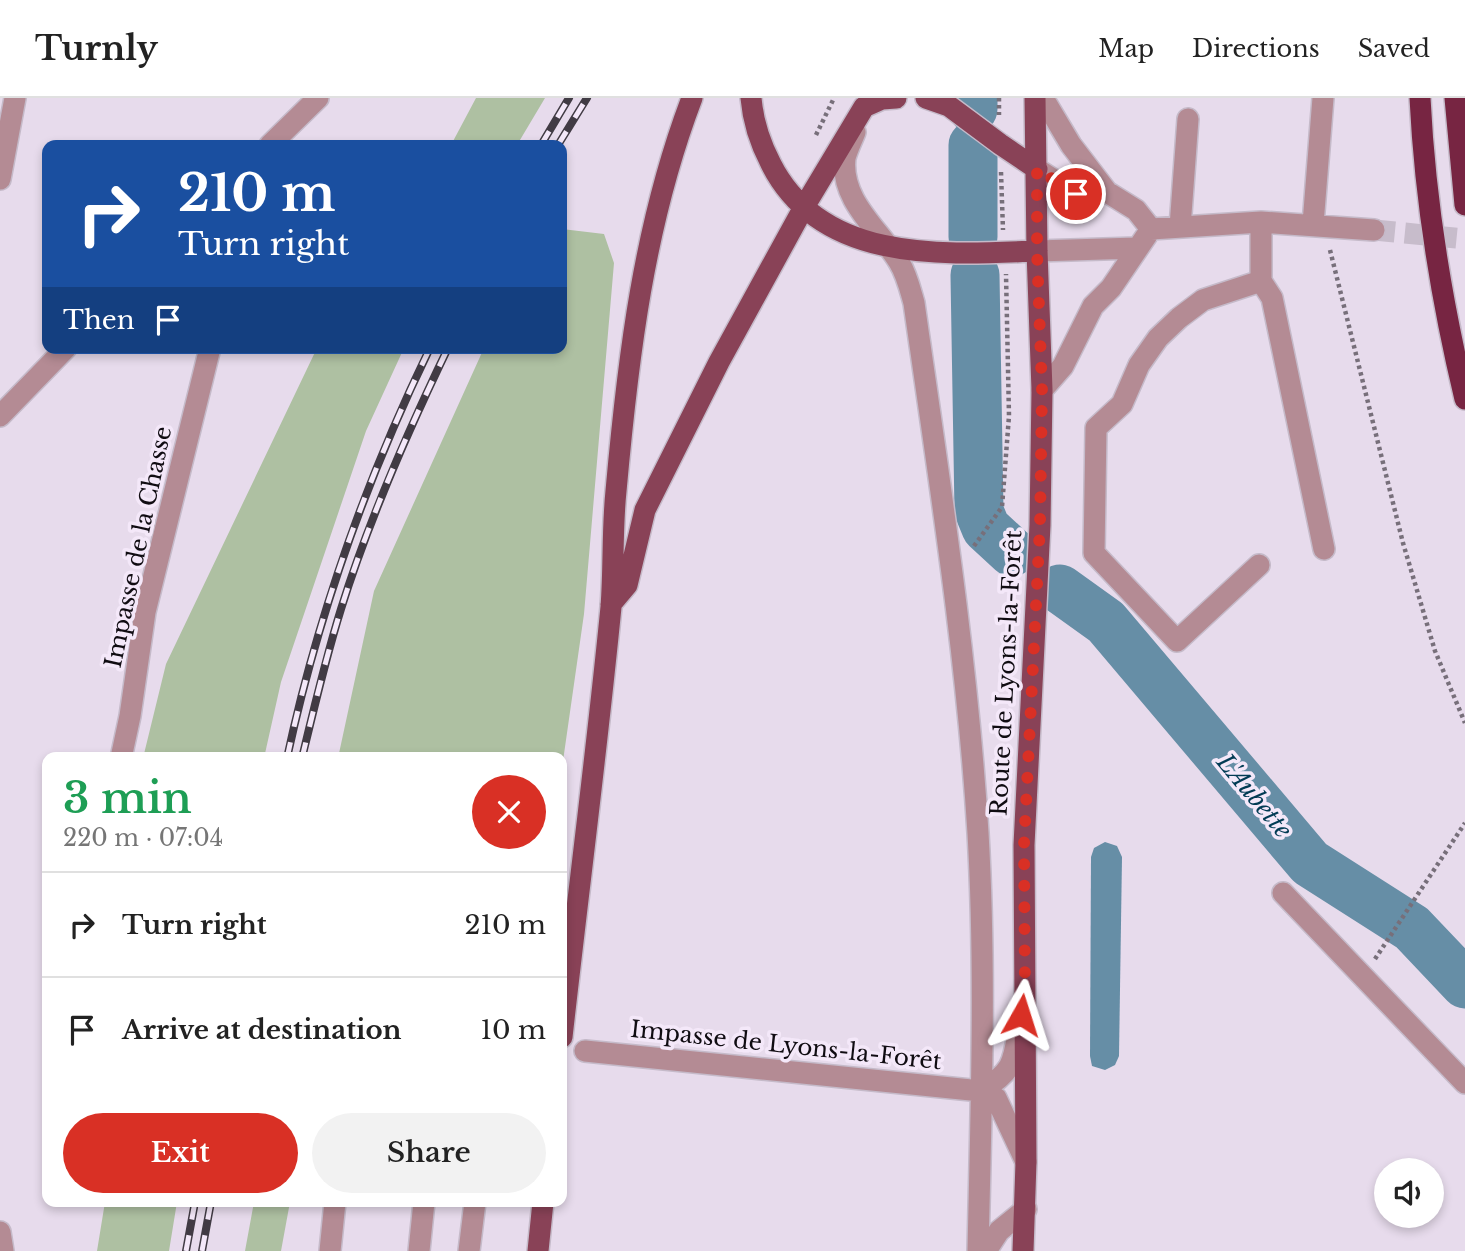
<!DOCTYPE html>
<meta charset="utf-8">
<style>
body{margin:0;font-family:"Libre Baskerville",serif;background:#f2f2f2;color:#222;height:100vh;display:flex;flex-direction:column;font-size:26px;white-space:nowrap}
*{box-sizing:border-box;margin:0}
p{font-size:23px;color:#767676}
.icon{flex:none;width:38px;height:38px;fill:none;stroke:currentColor;stroke-width:2;stroke-linecap:round;stroke-linejoin:round}
.map{position:relative;flex:1;overflow:hidden}
.panel{position:absolute;left:42px;top:654px;width:525px;height:455px;display:flex;flex-direction:column;background:#fff;border-radius:14px;box-shadow:0 4px 10px #0003}
.panel>*{flex:none}
.hud{position:absolute;left:42px;top:42px;width:525px;height:214px;border-radius:14px;box-shadow:0 4px 10px #0003;background:#1a4fa0;color:#fff;overflow:hidden}
.controls{position:absolute;left:1374px;top:1060px;display:grid;gap:14px}
.controls a{display:grid;place-items:center;width:70px;height:70px;border-radius:50%;background:#fff;box-shadow:0 4px 10px #0003;font-size:35px}
.pin{position:absolute;display:grid;place-items:center;width:60px;height:60px;color:#fff;margin:-30px;border:4px solid #fff;border-radius:50%;box-shadow:0 2px 7px #0007}
.me{position:absolute;width:77px;margin:-38px;rotate:6deg;stroke-linejoin:round;filter:drop-shadow(0 0 5px #0008)}
.turn{display:flex;align-items:center;gap:24px;height:147px;padding:0 21px;font-size:32px}
.turn .icon{width:91px;height:91px;stroke-width:2.5}
.turn b{display:block;font-size:49px;line-height:60px}
.then{display:flex;align-items:center;height:66px;padding:0 21px;background:#0003;gap:14px;font-size:26px}
.round{display:grid;place-items:center;flex:none;width:74px;height:74px;border-radius:37px;background:#f2f2f2}
.summary{display:flex;align-items:center;justify-content:space-between;height:119px;padding:0 21px}
h1{font-size:42px;font-weight:600;line-height:52px;color:#1e9e55}
.button{display:flex;gap:14px;margin-top:auto;padding:14px 21px}
.button a{flex:1;height:80px;border-radius:42px;background:#d93025;color:#fff;font-size:28px;font-weight:600;line-height:80px;text-align:center}
.button a+a{background:#f2f2f2;color:#222}
ul{padding:0;list-style:none}
li{display:flex;align-items:center;gap:21px;height:105px;padding:0 21px;border-top:2px solid #e0e0e0}
li div{flex:1}
li b{display:block;font-size:26px}
li em{font-style:normal}
header{display:flex;align-items:center;gap:42px;box-sizing:border-box;height:98px;padding:0 35px;background:#fff;border-bottom:2px solid #e0e0e0}
header strong{font-size:33px}
nav{display:flex;gap:38px;margin-inline-start:auto;font-size:24px}
.map>svg:first-child{display:block}
.green{fill:#aec0a2}
.water{fill:#668ea6}
.lines{fill:none;stroke-linecap:round;stroke-linejoin:round}
.river{stroke:#668ea6;stroke-width:49}
.minor-tunnel{stroke:#c7bccb;stroke-width:21;stroke-dasharray:21 10;stroke-linecap:butt}
.minor-casing{stroke:#c5bac9;stroke-width:24}
.major-casing{stroke:#c5bac9;stroke-width:24}
.highway-casing{stroke:#c5bac9;stroke-width:24}
.path{stroke:#776f7a;stroke-width:4.5;stroke-dasharray:3.5 3.5;stroke-linecap:butt}
.minor{stroke:#b48b94;stroke-width:21}
.major{stroke:#894257;stroke-width:21}
.highway{stroke:#772542;stroke-width:21}
.rail-casing{stroke:#413b44;stroke-width:8}
.rail{stroke:#f4e8f9;stroke-width:5;stroke-dasharray:16;stroke-linecap:butt}
.route{stroke:#d93025;stroke-width:12;stroke-dasharray:0 21.6}
.labels{text-anchor:middle;stroke-width:7;stroke-linejoin:round;paint-order:stroke}
.street-label{font-size:23px;fill:#100c12;stroke:#f4e8f9}
.water-label{font-size:24px;font-style:italic;fill:#023b54;stroke:#f4e8f9}
</style>
<header>
<strong>Turnly</strong>
<nav><a>Map</a><a>Directions</a><a>Saved</a></nav>
</header>
<div class="map">
<svg width="1465" height="1153" viewBox="0 0 1465 1153">
<rect width="100%" height="100%" fill="#e7dbec"/>
<!-- green -->
<path class="green" d="M476,0H545L517,47H451Z
M562,131L604,136L614,165L584,516L562,670V660H338L374,493L484,250H562Z
M317,250H404L366,333L281,584L264,660H143L166,566Z
M105,1104H177L169,1153H97Z
M254,1104H290L281,1153H245Z"/>
<!-- water -->
<path class="water" d="M1105,744L1117,748L1122,759L1119,958L1115,967L1105,972L1092,968L1090,958L1091,759L1094,750Z"/>
<g class="lines">
<!-- river -->
<path class="river" d="M973,11V0
M973,47V139
M975,177L979,413L986,430L1012,454
M1060,491L1106,524L1310,765L1412,830L1465,886"/>
<!-- minor-tunnel -->
<path class="minor-tunnel" d="M1374,132L1465,141"/>
<!-- minor casing -->
<g class="minor-casing">
<path id="minor" d="M1043,0L1071,47L1107,94L1136,112L1151,131
M855,34C852,42 847,52 845,60C840,103 880,132 899,164C907,177 910,191 914,205C939,381 967,557 978,735C986,874 981,1014 978,1153
M270,47L318,0
M1037,71L1076,96L1107,94
M0,81L15,0
M1261,124V183L1272,200L1324,451
M1313,126L1323,0
M1180,129L1188,21
M1037,153L1137,150
M1042,292L1063,268L1093,208L1111,190L1151,131L1261,124L1374,132
M0,318L66,250
M1259,467L1177,543L1094,455L1096,330L1122,306L1139,267L1158,240L1179,220L1203,202L1261,183
M121,660L130,618L145,514L210,250
M1283,795L1465,985
M1020,923C1013,962 1017,971 981,993L996,1000L1026,1064
M585,953L981,993
M0,1134L3,1153
M330,1153L335,1104
M419,1153L424,1104
M469,1153L475,1104
M986,1153L999,1133L1026,1111"/>
</g>
<!-- major casing -->
<g class="major-casing">
<path id="major" d="M751,0C753,24 760,45 771,66C821,165 942,157 1037,153
M926,0L949,8L1000,46L1037,71
M611,506L627,487L645,412L719,264L804,109L864,9L882,1L896,0
M562,939C578,796 597,652 611,509C614,470 612,431 616,393C628,259 644,126 692,0
M538,1153L543,1104
M1023,1153L1026,1064L1024,747L1040,427L1042,292L1037,153L1035,0"/>
</g>
<!-- highway casing -->
<g class="highway-casing">
<path id="highway" d="M1420,0C1425,102 1441,201 1465,301
M1455,0L1465,107"/>
</g>
<!-- path -->
<path class="path" d="M999,0V17
M816,37L834,0
M1001,74L1003,132
M1330,152L1403,445L1435,553L1465,625
M974,448L1002,409L1009,318L1006,176
M1375,861L1465,725"/>
<!-- minor -->
<use href="#minor" class="minor"/>
<!-- major -->
<use href="#major" class="major"/>
<!-- highway -->
<use href="#highway" class="highway"/>
<!-- rail casing -->
<g class="rail-casing">
<path id="rail" d="M541,47L569,0
M558,47L587,0
M287,660C318,516 366,382 430,250
M302,660C314,610 326,559 341,511C369,421 407,335 448,250
M186,1153L195,1104
M202,1153L211,1104"/>
</g>
<!-- rail -->
<use href="#rail" class="rail"/>
</g>
<g class="lines">
<!-- route -->
<path class="route" d="M1021,917L1025,894L1024,747L1040,427L1042,292L1037,153V71L1076,96"/>
</g>
<g class="labels">
<!-- street labels -->
<g class="street-label">
<text transform="translate(138 449) rotate(-78)" y="8">Impasse de la Chasse</text>
<text transform="translate(1006 575) rotate(-87)" y="8">Route de Lyons-la-Forêt</text>
<text transform="translate(786 947) rotate(6)" y="8">Impasse de Lyons-la-Forêt</text>
</g>
<!-- water labels -->
<g class="water-label">
<text transform="translate(1254 698) rotate(50)" y="8">L'Aubette</text>
</g>
</g>
</svg>
<div class="controls">
<a><svg class="icon" aria-label="sound" viewBox="0 0 24 24"><path d="M4 9h4l5-4v14l-5-4H4zM17 9q2 3 0 6"/></svg></a>
</div>
<div class="pin" style="left:1076px;top:96px;background:#d93025"><svg class="icon" aria-label="arrive" viewBox="0 0 24 24"><path d="M6 21V4h12l-3 4 3 4H6"/></svg></div>
<svg class="me" style="left:1021px;top:917px" viewBox="-20 -20 40 40"><path d="M0-17L14 15 0 8-14 15z" fill="#d93025" stroke="#fff" stroke-width="4"/></svg>
<div class="hud">
<div class="turn"><svg class="icon" aria-label="right" viewBox="0 0 24 24"><path d="M7 20v-9h11M14 6l5 5-5 5"/></svg><div><b>210 m</b>Turn right</div></div>
<div class="then">Then<svg class="icon" aria-label="arrive" viewBox="0 0 24 24"><path d="M6 21V4h12l-3 4 3 4H6"/></svg></div>
</div>
<section class="panel">
<div class="summary"><div><h1>3 min</h1><p>220 m · 07:04</p></div><a class="round" style="background:#d93025;color:#fff"><svg class="icon" aria-label="close" viewBox="0 0 24 24"><path d="M6 6l12 12M18 6L6 18"/></svg></a></div>
<ul>
<li><svg class="icon" aria-label="right" viewBox="0 0 24 24"><path d="M7 20v-9h11M14 6l5 5-5 5"/></svg><div><b>Turn right</b></div><em>210 m</em></li>
<li><svg class="icon" aria-label="arrive" viewBox="0 0 24 24"><path d="M6 21V4h12l-3 4 3 4H6"/></svg><div><b>Arrive at destination</b></div><em>10 m</em></li>
</ul>
<div class="button"><a>Exit</a><a>Share</a></div>
</section>
</div>
